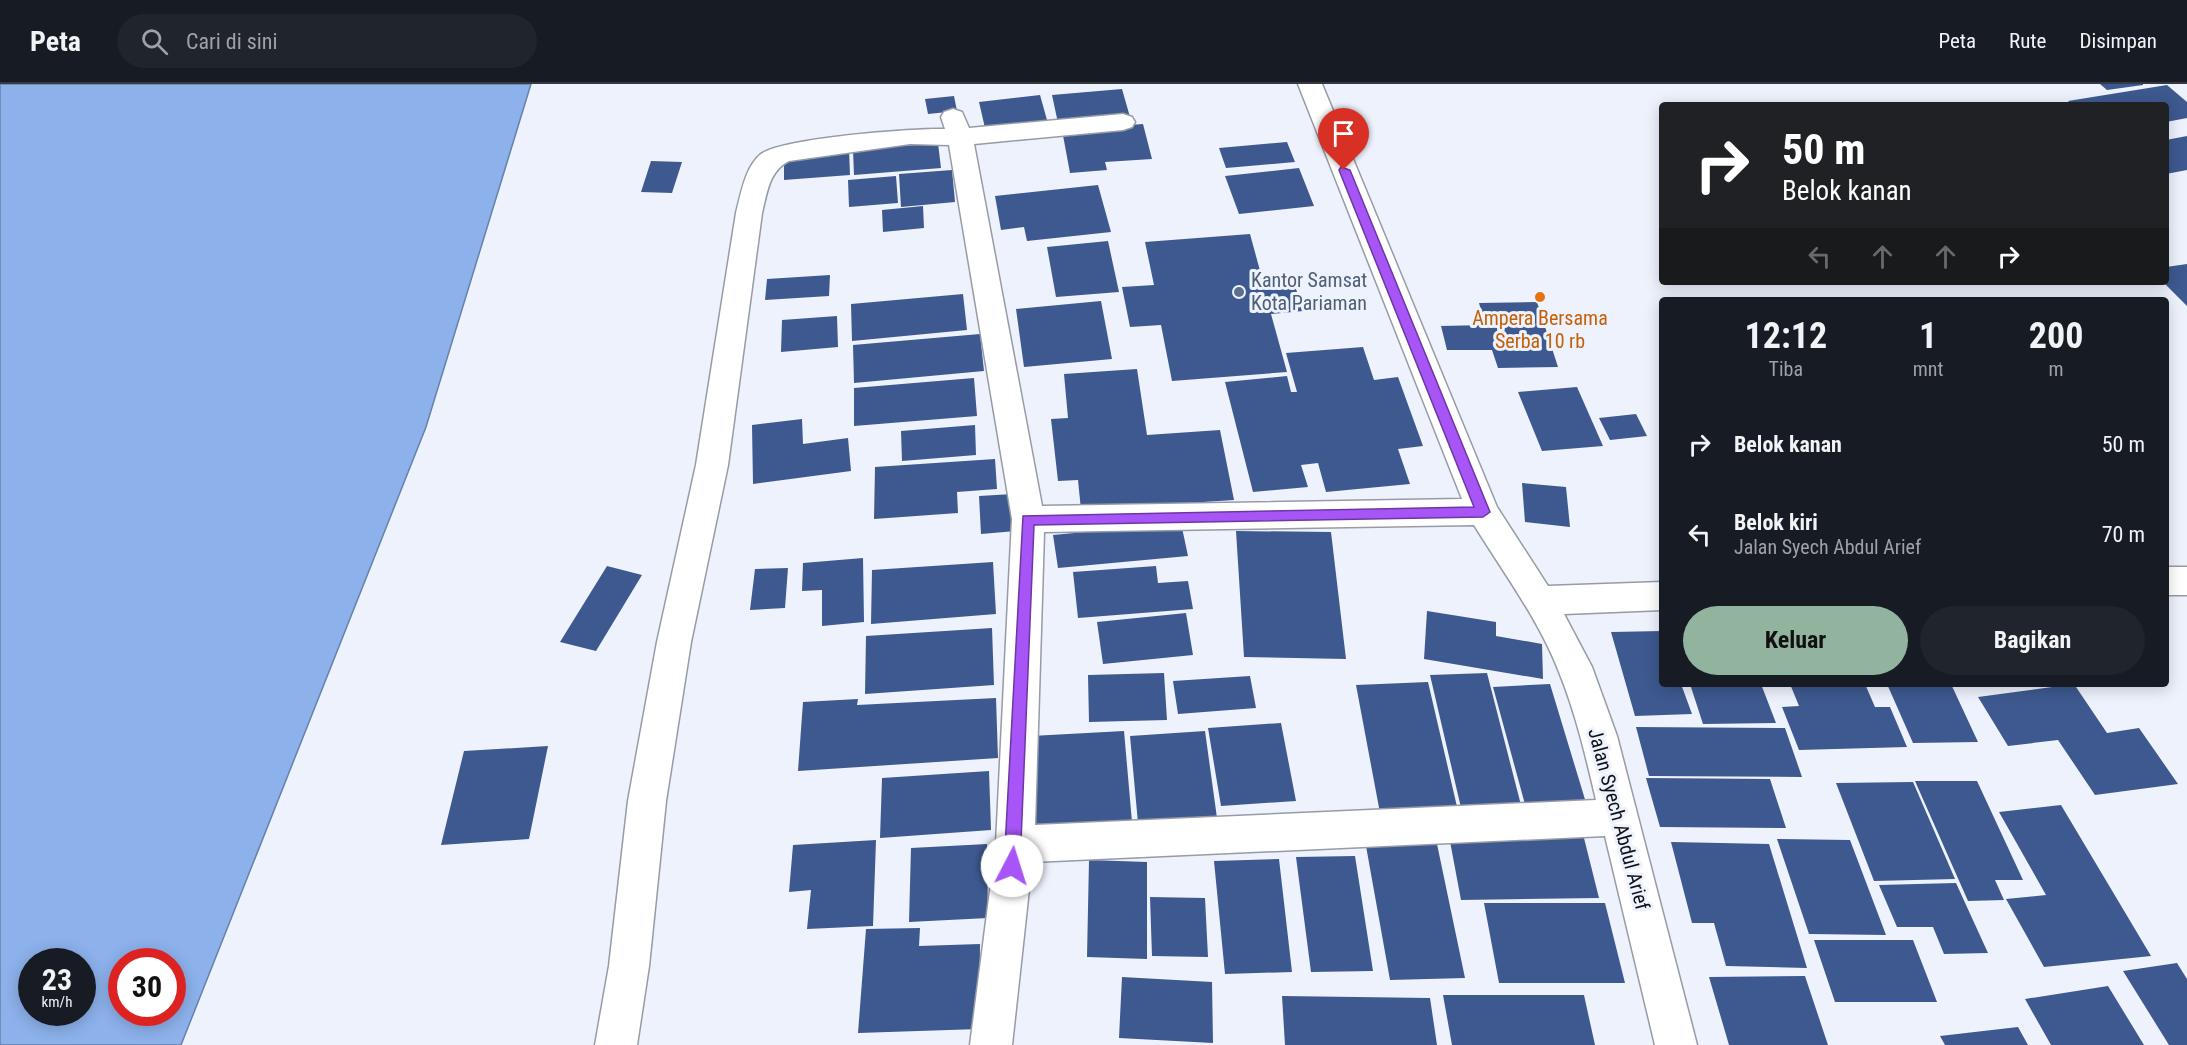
<!DOCTYPE html>
<html lang="id">
<style>
body{margin:0;font-family:"Roboto Condensed",sans-serif;background:#20242c;color:#f1f3f6;height:100vh;display:flex;flex-direction:column;font-size:22px;white-space:nowrap}
*{box-sizing:border-box;margin:0}
p{font-size:20px;color:#9ea1a6}
.icon{flex:none;width:33px;height:33px;fill:none;stroke:currentColor;stroke-width:2;stroke-linecap:round;stroke-linejoin:round}
.map{position:relative;flex:1;overflow:hidden}
.drawer{position:absolute;left:1659px;top:213px;width:510px;height:390px;display:flex;flex-direction:column;background:#171b24;border-radius:6px;box-shadow:0 3px 15px #0003}
.drawer>*{flex:none}
.banner{position:absolute;left:1659px;top:18px;width:510px;height:183px;border-radius:6px;box-shadow:0 3px 15px #0003;background:#202124;color:#fff;overflow:hidden}
.speed{position:absolute;left:18px;top:864px;display:flex;gap:12px;font-size:30px;font-weight:700;text-align:center}
.speed>*{display:grid;place-content:center;width:78px;height:78px;border-radius:50%;background:#171b24;box-shadow:0 3px 15px #0003;line-height:1}
.speed small{font-size:15px;font-weight:400}
.speed .limit{border:9px solid #d22;background:#fff;color:#111}
.pin{position:absolute;display:grid;place-items:center;width:51px;height:51px;color:#fff;margin:-62px -26px;border-radius:50% 50% 50% 0;rotate:-45deg;box-shadow:0 0 6px #0007}
.pin .icon{rotate:45deg}
.me{position:absolute;width:66px;margin:-33px;rotate:5deg;stroke-linejoin:round;filter:drop-shadow(0 0 4px #0008)}
.turn{display:flex;align-items:center;gap:21px;height:126px;padding:0 24px;font-size:27px}
.turn .icon{width:78px;height:78px;stroke-width:2.5}
.turn b{display:block;font-size:42px;line-height:51px}
.lanes{display:flex;align-items:center;height:57px;padding:0 24px;background:#0003;justify-content:center;gap:30px;direction:ltr}
.lanes .off{opacity:.35}
.eta{display:flex;justify-content:space-evenly;align-items:center;height:102px;text-align:center}
.eta b{font-size:36px;font-weight:700;line-height:42px}
.button{display:flex;gap:12px;margin-top:auto;padding:12px 24px}
.button a{flex:1;height:69px;border-radius:36px;background:#92b49e;color:#111;font-size:24px;font-weight:700;line-height:69px;text-align:center}
.button a+a{background:#20242c;color:#f1f3f6}
ul{padding:0;list-style:none}
li{display:flex;align-items:center;gap:18px;height:90px;padding:0 24px}
li div{flex:1}
li b{display:block;font-size:22px}
li em{font-style:normal}
header{display:flex;align-items:center;gap:36px;box-sizing:border-box;height:84px;padding:0 30px;background:#171b24;border-bottom:2px solid #363941}
header strong{font-size:28px}
nav{display:flex;gap:33px;margin-inline-start:auto;font-size:21px}
.search{width:420px;height:54px;background:#20242c;display:flex;align-items:center;gap:15px;box-sizing:border-box;padding:0 21px;border-radius:33px;color:#9ea1a6;font-size:22px}
.map>svg:first-child{display:block}
.water{fill:#8cb1eb;stroke:#6681aa;stroke-width:1.5;fill-rule:evenodd}
.building{fill:#3e598f}
.lines{fill:none;stroke-linecap:round;stroke-linejoin:round}
.minor-casing{stroke:#969ba5;stroke-width:3}
.minor{fill:#fff;fill-rule:evenodd}
.route{fill:#a855f7;stroke:#6d37a1;stroke-width:1.5}
.service-dot{fill:#5c6f8a;stroke:#edf2fd;stroke-width:2}
.food-dot{fill:#e8710a;stroke:#edf2fd;stroke-width:2}
.labels{text-anchor:middle;stroke-width:6;stroke-linejoin:round;paint-order:stroke}
.service-label{font-size:20px;fill:#4e5e75;stroke:#edf2fd;text-anchor:start}
.food-label{font-size:20px;fill:#c56008;stroke:#edf2fd}
.street-label{font-size:20px;fill:#0f1114;stroke:#edf2fd}
</style>
<header>
<strong>Peta</strong>
<div class="search"><svg class="icon" aria-label="search" viewBox="0 0 24 24"><circle cx="10" cy="10" r="6"/><path d="M15 15l6 6"/></svg>Cari di sini</div>
<nav><a>Peta</a><a>Rute</a><a>Disimpan</a></nav>
</header>
<div class="map">
<svg width="2187" height="961" viewBox="0 0 2187 961">
<rect width="100%" height="100%" fill="#edf2fd"/>
<!-- water -->
<path class="water" d="M0,0H531L426,343L181,961H0ZM32,878H82V928H32ZM122,878H172V928H122Z"/>
<!-- building -->
<path class="building" d="M2100,0H2143V1L2107,6Z
M2167,1L2187,18V34L2166,38V21H2072L2068,17Z
M1122,5L1130,33L1058,39L1052,11Z
M1040,11L1047,36L985,44L979,18Z
M954,12L957,27L928,30L925,15Z
M1143,40L1152,75L1105,78L1107,86L1070,89L1062,46Z
M2187,52V86L2166,90V56Z
M1287,58L1295,78L1226,84L1219,64Z
M938,59L941,84L854,91L853,66Z
M849,65L850,91L784,96V75Z
M651,77L682,78L672,109L641,108Z
M1299,84L1314,122L1239,130L1225,92Z
M952,86L955,118L901,123L899,90Z
M896,92L898,119L849,123L848,96Z
M1098,101L1111,148L1027,157L1024,143L1001,146L995,112Z
M923,122L924,144L883,148L882,126Z
M1250,150L1262,194L1292,192L1303,227L1271,230L1287,288L1172,297L1161,241L1130,243L1122,203L1154,201L1145,158Z
M1108,157L1119,208L1056,213L1047,163Z
M2187,180V222L2163,198H2166V183Z
M830,191L829,212L765,216L767,195Z
M963,210L967,246L852,257L851,220Z
M1101,217L1112,275L1024,283L1016,225Z
M1537,218L1558,283L1498,284L1492,266H1447L1441,242L1485,241L1479,219Z
M837,232L838,263L781,268L782,236Z
M980,250L984,287L854,299L853,261Z
M1363,263L1374,296L1398,293L1423,362L1398,365L1410,400L1326,408L1318,379L1301,381L1308,403L1253,408L1225,298L1287,292L1291,308H1297L1286,269Z
M1137,285L1147,351L1220,346L1234,416L1081,426L1078,396L1058,397L1051,335L1068,334L1064,290Z
M974,294L977,332L854,342V304Z
M1577,303L1603,362L1542,367L1518,308Z
M1636,330L1647,352L1610,356L1599,334Z
M802,335L803,360L848,354L851,387L753,400L752,341Z
M975,341L976,371L902,377L901,347Z
M995,375L997,405L957,408L958,429L874,435L875,383Z
M1522,399L1566,403L1570,443L1525,438Z
M1013,410L1016,447L981,450L979,412Z
M1181,439L1188,472L1058,484L1053,451Z
M1236,447L1331,448L1346,575L1244,573Z
M863,474L864,538L822,542V506L802,507L803,479Z
M993,478L996,530L871,540L872,486Z
M607,482L642,491L596,567L560,558Z
M1156,482L1158,499L1188,497L1193,525L1078,534L1073,488Z
M788,484L785,524L750,526L755,485Z
M1427,527L1496,538V552L1542,560L1543,595L1424,575Z
M1186,529L1193,571L1103,580L1097,538Z
M992,544L994,601L865,610L866,552Z
M1662,547V600H1681L1692,630L1635,632L1611,548Z
M1164,589L1167,636L1089,638L1088,591Z
M1487,589L1522,725L1462,728L1430,591Z
M1250,592L1256,624L1178,630L1173,597Z
M1428,598L1458,727L1380,729L1356,601Z
M1550,600L1587,722L1526,724L1493,603Z
M1690,600H1761L1776,639L1703,640Z
M1790,600H1865L1875,623H1890L1907,663L1799,666L1782,623L1799,622Z
M1887,600H1951L1978,658L1913,659Z
M2074,600L2107,649L2139,644L2178,700L2095,711L2058,656L2008,662L1978,613Z
M996,614L998,674L798,687L803,618L858,615L857,621Z
M1281,639L1296,717L1221,722L1208,644Z
M1636,643L1785,644L1802,693L1649,692Z
M1124,647L1132,738L1035,744L1031,652Z
M1205,647L1217,734L1138,739L1130,652Z
M548,662L529,755L441,761L464,667Z
M989,687L991,746L880,754L882,694Z
M1646,694L1770,695L1786,744L1660,743Z
M1915,697H1977L2023,796H1995L2004,816L1968,817Z
M1913,698L1955,795L1874,797L1836,699Z
M2061,721L2151,872L2044,883L2006,815L2046,811L1999,728Z
M1583,750L1599,814L1461,816L1449,752Z
M1777,755L1850,756L1886,851L1809,850Z
M876,756L873,842L807,845L811,806L789,808L793,761Z
M1671,758L1769,760L1807,884L1726,882L1714,839H1692Z
M987,760L988,834L909,838L911,764Z
M1437,760L1465,894L1390,896L1366,762Z
M1355,772L1373,887L1311,888L1296,773Z
M1279,775L1292,888L1225,890L1214,777Z
M1089,776L1147,778V875L1087,873Z
M1956,799L1988,869L1944,870L1933,843H1897L1879,801Z
M1150,813L1205,814L1208,873L1152,872Z
M1484,819H1605L1625,899H1499Z
M920,844L919,862L980,860L979,945L858,949L866,845Z
M1814,856H1913L1937,918H1835Z
M2177,879L2187,895V961H2169L2123,887Z
M1805,892L1828,961H1729L1709,893Z
M1122,893L1212,898L1213,959L1119,954Z
M2108,902L2144,961H2051L2025,915Z
M1443,911H1584L1595,961H1452Z
M1282,912L1430,914L1437,961H1285Z
M2018,943L2028,961H1945L1940,952Z"/>
<g class="lines">
<!-- minor casing -->
<g class="minor-casing">
<path id="minor" d="M1298,0H1322L1497,423L1548,502L1662,498V526L1564,530L1592,583L1617,652L1697,961H1655L1605,752L1032,778L1012,961H970L996,760L1012,435L949,61L910,60L789,77C769,87 767,109 762,129L728,381L691,558L666,717L649,882L637,961H595L609,882L628,717L657,558L696,381L736,129C741,110 745,83 761,70C782,54 914,44 945,45L941,33L944,28L953,25L962,28L969,44L1123,30L1132,33L1135,38L1132,43L1123,46L974,60L1042,422L1462,415ZM1474,441C1503,488 1539,536 1559,588C1576,630 1586,673 1596,716L1035,741L1044,448Z
M2166,483H2187V511H2166Z"/>
</g>
<!-- minor -->
<use href="#minor" class="minor"/>
</g>
<!-- route -->
<path class="route" d="M1341,83L1350,86L1490,428L1483,433L1034,441L1020,782L1018,787L1012,790L1007,787L1004,782L1023,432L1474,423L1339,86Z"/>
<!-- markers -->
<circle class="service-dot" cx="1239" cy="208" r="6"/>
<circle class="food-dot" cx="1540" cy="213" r="6"/>
<g class="labels">
<!-- service labels -->
<g class="service-label">
<text x="1251" y="203">Kantor Samsat<tspan x="1251" dy="23">Kota Pariaman</tspan></text>
</g>
<!-- food labels -->
<g class="food-label">
<text x="1540" y="241">Ampera Bersama<tspan x="1540" dy="23">Serba 10 rb</tspan></text>
</g>
<!-- street labels -->
<g class="street-label">
<text transform="translate(1619 735) rotate(75)" y="7">Jalan Syech Abdul Arief</text>
</g>
</g>
</svg>
<div class="speed"><div>23<small>km/h</small></div><div class="limit">30</div></div>
<div class="pin" style="left:1344px;top:86px;background:#d93025"><svg class="icon" aria-label="arrive" viewBox="0 0 24 24"><path d="M6 21V4h12l-3 4 3 4H6"/></svg></div>
<svg class="me" style="left:1012px;top:782px" viewBox="-20 -20 40 40"><circle r="19" fill="#fff"/><path d="M0-13L10 11 0 6-10 11z" fill="#a855f7"/></svg>
<div class="banner">
<div class="turn"><svg class="icon" aria-label="right" viewBox="0 0 24 24"><path d="M7 20v-9h11M14 6l5 5-5 5"/></svg><div><b>50 m</b>Belok kanan</div></div>
<div class="lanes"><svg class="icon off" aria-label="left" viewBox="0 0 24 24"><path d="M17 20v-9H6M10 6l-5 5 5 5"/></svg><svg class="icon off" aria-label="ahead" viewBox="0 0 24 24"><path d="M12 20V5M6 11l6-6 6 6"/></svg><svg class="icon off" aria-label="ahead" viewBox="0 0 24 24"><path d="M12 20V5M6 11l6-6 6 6"/></svg><svg class="icon" aria-label="right" viewBox="0 0 24 24"><path d="M7 20v-9h11M14 6l5 5-5 5"/></svg></div>
</div>
<section class="drawer">
<div class="eta">
<div><b>12:12</b><p>Tiba</p></div>
<div><b>1</b><p>mnt</p></div>
<div><b>200</b><p>m</p></div>
</div>
<ul>
<li><svg class="icon" aria-label="right" viewBox="0 0 24 24"><path d="M7 20v-9h11M14 6l5 5-5 5"/></svg><div><b>Belok kanan</b></div><em>50 m</em></li>
<li><svg class="icon" aria-label="left" viewBox="0 0 24 24"><path d="M17 20v-9H6M10 6l-5 5 5 5"/></svg><div><b>Belok kiri</b><p>Jalan Syech Abdul Arief</p></div><em>70 m</em></li>
</ul>
<div class="button"><a>Keluar</a><a>Bagikan</a></div>
</section>
</div>
